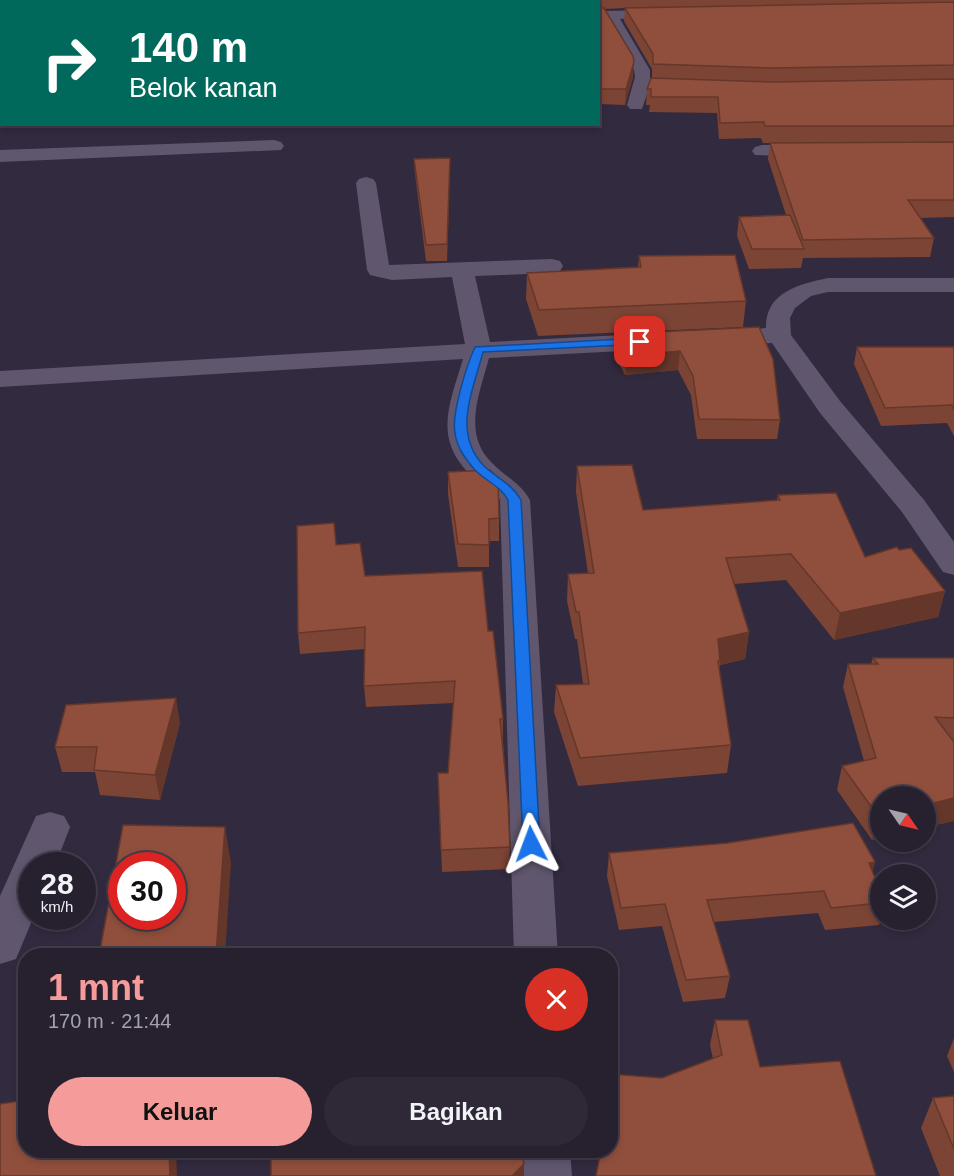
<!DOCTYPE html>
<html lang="id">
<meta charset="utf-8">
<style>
body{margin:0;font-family:Arial,sans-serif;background:#2e2837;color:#f1f3f6;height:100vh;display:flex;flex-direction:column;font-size:22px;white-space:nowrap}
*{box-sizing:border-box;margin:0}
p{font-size:20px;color:#a4a3aa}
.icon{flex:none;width:33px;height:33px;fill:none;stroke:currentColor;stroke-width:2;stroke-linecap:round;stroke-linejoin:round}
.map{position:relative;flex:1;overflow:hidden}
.details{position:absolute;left:18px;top:948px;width:600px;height:210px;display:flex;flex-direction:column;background:#26202f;border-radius:24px;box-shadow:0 3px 9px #0003,0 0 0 2px #423e4b}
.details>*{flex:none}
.hud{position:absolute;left:0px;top:0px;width:600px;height:126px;box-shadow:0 3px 9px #0003,0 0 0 2px #423e4b;background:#00695c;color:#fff;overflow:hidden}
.needle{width:39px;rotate:124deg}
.fabs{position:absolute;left:870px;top:786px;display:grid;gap:12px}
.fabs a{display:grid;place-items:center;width:66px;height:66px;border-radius:50%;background:#26202f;box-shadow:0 3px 9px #0003,0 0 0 2px #423e4b;font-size:30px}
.speed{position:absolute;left:18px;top:852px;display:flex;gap:12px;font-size:30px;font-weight:700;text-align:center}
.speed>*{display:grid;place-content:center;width:78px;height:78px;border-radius:50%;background:#26202f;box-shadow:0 3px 9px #0003,0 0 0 2px #423e4b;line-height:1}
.speed small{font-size:15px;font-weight:400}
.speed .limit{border:9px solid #d22;background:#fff;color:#111}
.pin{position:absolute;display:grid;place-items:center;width:51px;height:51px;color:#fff;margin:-26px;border-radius:12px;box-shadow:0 3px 9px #0006}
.me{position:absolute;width:66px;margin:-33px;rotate:357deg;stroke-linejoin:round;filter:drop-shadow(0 0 4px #0008)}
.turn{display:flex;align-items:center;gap:21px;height:126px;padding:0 30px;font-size:27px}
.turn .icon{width:78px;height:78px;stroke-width:2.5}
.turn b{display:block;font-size:42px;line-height:51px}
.round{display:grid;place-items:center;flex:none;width:63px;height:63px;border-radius:32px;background:#2e2837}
.overview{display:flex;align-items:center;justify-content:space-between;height:102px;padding:0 30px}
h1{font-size:36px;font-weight:800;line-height:45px;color:#f59b99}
.cta{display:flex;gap:12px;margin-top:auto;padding:12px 30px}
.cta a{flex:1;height:69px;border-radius:36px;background:#f59b99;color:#111;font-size:24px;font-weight:800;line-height:69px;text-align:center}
.cta a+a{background:#2e2837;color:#f1f3f6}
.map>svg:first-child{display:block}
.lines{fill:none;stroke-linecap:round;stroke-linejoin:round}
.street{fill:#60576f;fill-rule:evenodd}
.wall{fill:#7c4434}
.shaded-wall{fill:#65372a}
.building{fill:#904f3c;stroke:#65372a;stroke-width:1.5;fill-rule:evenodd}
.route{fill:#1a73e8;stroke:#114b97;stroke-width:1.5}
</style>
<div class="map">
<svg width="954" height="1176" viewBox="0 0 954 1176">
<rect width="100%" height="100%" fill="#322a3f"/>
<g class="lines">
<!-- street -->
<path class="street" d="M669,10L674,11L676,14L674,17L620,19L650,70V81L691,83L697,84L700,88L697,92L691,93L648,91L642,109H630L627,105L635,77L634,70L605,19H598V11Z
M0,83H2V93H0Z
M274,140L281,142L284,146L281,150L0,162V150Z
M762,145H814L821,147L824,151L821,155L814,157L755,155L752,151L755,147Z
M366,177L373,179L376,183L389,265L552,259L560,261L563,266L560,271L552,273L475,276L490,342L660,333L669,336L673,341L669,346L660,349L489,358C480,392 462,433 491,462C505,477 519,481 530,500L558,956H514L500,500C494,489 480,484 472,476C432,439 450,403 463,359L0,387V371L465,344L452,277L392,280L370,275L367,270L356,183L359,179Z
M828,278H954V292H828L811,296L795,308L790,318L791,335L840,401L924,500L954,542V575L943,572L902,512L820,413L772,343L718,346L709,343L705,338L709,333L766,328C765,292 800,284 828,278Z
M50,812L64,816L70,827L55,866H32V916H34L16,959L0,964V896L36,816Z
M520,1150H570L572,1176H520Z"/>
</g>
<!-- wall -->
<path class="wall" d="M503,0H954V217L920,218L934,238L930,257L803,258L801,268L749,269L737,236L739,217L786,215L768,159L770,143H763L761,138L719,139L717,113L649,112L650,105H646L647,89L652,78V69L624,21L625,8L605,9L633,77L625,105L598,104V2H505Z
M0,38H2V81H0Z
M450,158L447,261H426L415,174L414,159Z
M639,256L746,301L743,327L538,336L526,299L527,273L638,267Z
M759,327L780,420L777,439H697L691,395L678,370L625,375L614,353L615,334Z
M857,347H954V436L947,423L881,426L854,364Z
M577,466L643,510L777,500L778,495L865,557L899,550L945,591L938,617L834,640L786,580L734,584L749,632L745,659L720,665L719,669L731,745L727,773L578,786L554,712L556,685L583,684L577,639H575L567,601L568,574L588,573L576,492Z
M448,472L499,518V541H489V567H458L448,494Z
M336,545L365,576L488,631L503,719V741L510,847L509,869L442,872L438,773H448L454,703L366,707L364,686L365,649L300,654L298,633Z
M873,658H954V821L926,827V796H880V838L872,840L837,790L842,766L864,761L843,687L848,664H871Z
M180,723L160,800L100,795L95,772H62L55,747Z
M609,853L872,871L880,890L881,920L879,925L825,930L818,913L714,922L730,976L725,998L683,1002L662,926L619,930L607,876Z
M715,1020L760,1067L662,1078L713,1059L710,1045Z
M954,1038V1072L947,1056Z
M954,1096V1176H940L921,1128L933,1098Z"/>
<!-- shaded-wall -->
<path class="shaded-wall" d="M634,62L633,77L625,105L626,89Z
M450,158V173L447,261V244Z
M680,351L678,370L625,375L627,356Z
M945,591L938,617L834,640L840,613Z
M749,632L745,659L720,665V661L718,639Z
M176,698L180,723L160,800L155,775Z
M954,798V821L926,827V805Z
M878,816H880V838L872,840Z
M225,827L231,863L225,956H216Z
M875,862L869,885V863Z
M169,1150H176L177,1176H170Z
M524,1164V1176H512Z"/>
<!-- building -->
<path class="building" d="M0,0H63L62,2H2V27L0,25Z
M162,0H217V2H162Z
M518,0H597V2H519Z
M954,2V65L772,68L653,64V54L625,8Z
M598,7L604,8L633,56L634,62L626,89H598Z
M0,38H2V72L0,71Z
M651,78L772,82L954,79V126H765L764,122L720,123L718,97H651V89H647Z
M954,142V200H908L934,238L803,240L770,143Z
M450,158L447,244L426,245L414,159Z
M790,215L804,249H752L739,217Z
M735,255L746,301L539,310L527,273L641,267L639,256Z
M759,327L773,359L780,420L699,419L693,376L680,351L627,356L615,334Z
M857,347H954V410L952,405L885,408Z
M632,465L643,510L780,500L778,495L836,493L865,557L897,547L899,550L911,548L945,591L840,613L791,554L726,558L749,632L718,639L720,661H718L731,745L580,758L556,685L589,684L579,612H576L568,574L594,573L577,466Z
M490,470L498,479L499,518L489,519V545L458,544L448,472Z
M334,523L336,545L360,543L365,576L482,571L488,631H493L503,719H500L508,802L510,847L441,850L438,773H448L455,681L364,686L365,627L298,633L297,526Z
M873,658H954V718L935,717L954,742V798L926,805V796H880V816H878L842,766L876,758L848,664H878Z
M176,698L155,775L94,770L97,747H55L66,705Z
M853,823L875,862L869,863L880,890V903L831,908L824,891L707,900L730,976L686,980L665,904L621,908L609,853L728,843Z
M123,825L225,827L216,956H99ZM122,866H172V916H122Z
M715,1020H748L760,1067L840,1061L876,1176H596L601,1150H610V1074L662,1078L722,1055Z
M954,1096V1149L933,1098Z
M26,1100V1150H169L170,1176H0V1104Z
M271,1150H519L522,1154L524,1164L512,1176H271Z"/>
<!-- route -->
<path class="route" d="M640,338L644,339V344L483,352C473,391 452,433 484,466C497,478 512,484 521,500L540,844L537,848L531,850L525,848L523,844L508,500C501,486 485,481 474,469C465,458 457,448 455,433C451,415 467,364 475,347Z"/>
</svg>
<div class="fabs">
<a><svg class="needle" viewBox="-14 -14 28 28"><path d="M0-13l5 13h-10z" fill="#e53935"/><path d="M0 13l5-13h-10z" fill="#a4a3aa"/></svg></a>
<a><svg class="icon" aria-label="layers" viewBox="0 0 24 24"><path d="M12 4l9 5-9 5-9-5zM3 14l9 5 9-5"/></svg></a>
</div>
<div class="speed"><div>28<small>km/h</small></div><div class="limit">30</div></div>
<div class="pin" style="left:640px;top:342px;background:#d93025"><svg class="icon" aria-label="arrive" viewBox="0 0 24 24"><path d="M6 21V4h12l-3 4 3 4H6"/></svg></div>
<svg class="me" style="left:531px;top:844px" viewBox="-20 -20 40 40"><path d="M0-17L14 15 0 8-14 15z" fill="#1a73e8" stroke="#fff" stroke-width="4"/></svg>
<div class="hud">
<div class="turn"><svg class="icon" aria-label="right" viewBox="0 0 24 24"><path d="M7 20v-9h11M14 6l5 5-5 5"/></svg><div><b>140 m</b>Belok kanan</div></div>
</div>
<section class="details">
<div class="overview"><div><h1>1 mnt</h1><p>170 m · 21:44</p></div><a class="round" style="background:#d93025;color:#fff"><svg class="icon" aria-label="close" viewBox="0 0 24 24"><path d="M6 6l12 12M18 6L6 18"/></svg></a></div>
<div class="cta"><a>Keluar</a><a>Bagikan</a></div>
</section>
</div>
